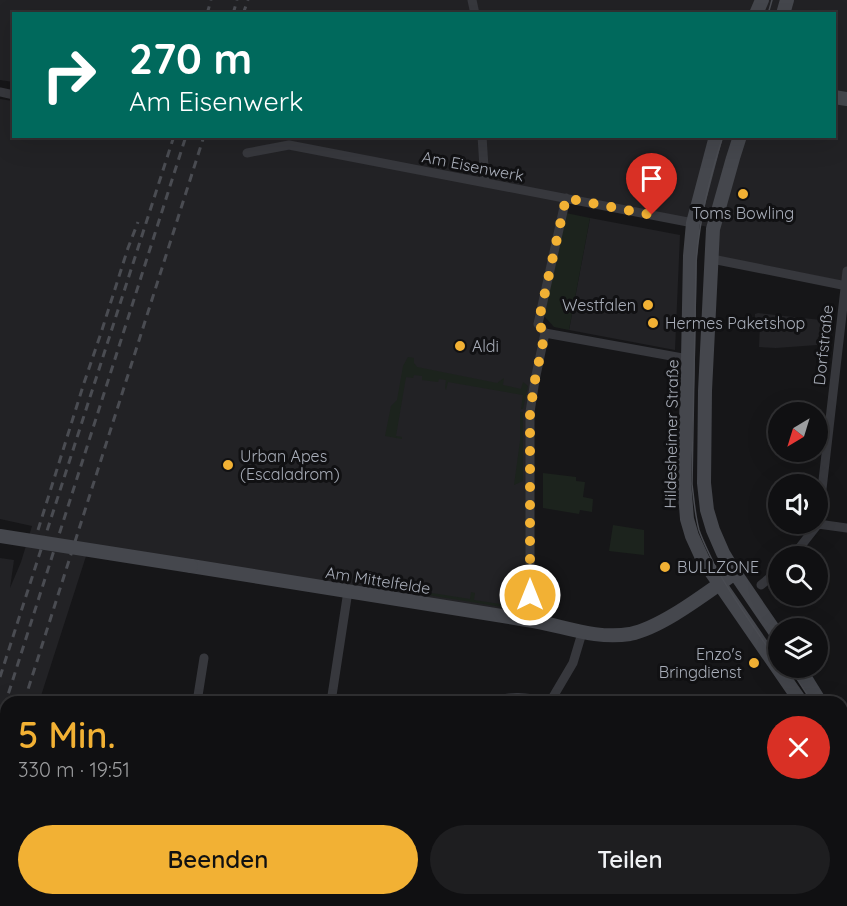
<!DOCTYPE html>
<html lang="de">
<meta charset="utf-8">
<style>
body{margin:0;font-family:Quicksand,sans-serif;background:#1e1e20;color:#f1f3f6;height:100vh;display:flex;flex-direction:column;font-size:22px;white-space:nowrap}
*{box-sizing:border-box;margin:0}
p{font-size:20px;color:#9c9d9f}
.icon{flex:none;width:33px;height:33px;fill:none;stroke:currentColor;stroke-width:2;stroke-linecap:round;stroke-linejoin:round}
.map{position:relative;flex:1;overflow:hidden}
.sheet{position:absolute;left:0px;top:696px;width:848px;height:210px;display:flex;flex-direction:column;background:#101012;border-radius:18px 18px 0 0;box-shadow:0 6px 24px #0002,0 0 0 2px #303032}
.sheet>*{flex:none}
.top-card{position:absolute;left:12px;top:12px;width:824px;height:126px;border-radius:0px;box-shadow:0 6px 24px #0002,0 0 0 2px #303032;background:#00695c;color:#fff;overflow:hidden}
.needle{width:39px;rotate:218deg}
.fabs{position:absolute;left:768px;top:402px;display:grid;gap:12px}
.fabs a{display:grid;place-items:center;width:60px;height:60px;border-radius:50%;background:#101012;box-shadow:0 6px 24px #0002,0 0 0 2px #303032;font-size:30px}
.pin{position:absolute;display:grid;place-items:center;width:51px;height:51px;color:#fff;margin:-62px -26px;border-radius:50% 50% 50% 0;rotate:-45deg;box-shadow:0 0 6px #0007}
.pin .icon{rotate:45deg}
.me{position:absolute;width:66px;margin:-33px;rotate:0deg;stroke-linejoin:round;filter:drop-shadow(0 0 4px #0008)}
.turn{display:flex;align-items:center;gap:21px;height:126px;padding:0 18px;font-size:27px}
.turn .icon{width:78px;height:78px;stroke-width:2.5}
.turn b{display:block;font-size:42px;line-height:51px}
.round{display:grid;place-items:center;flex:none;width:63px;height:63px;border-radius:32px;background:#1e1e20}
.headline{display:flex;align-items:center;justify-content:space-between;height:102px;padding:0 18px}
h1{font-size:36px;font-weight:600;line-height:45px;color:#f2b134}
.primary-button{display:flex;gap:12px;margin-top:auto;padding:12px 18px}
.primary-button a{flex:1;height:69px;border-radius:36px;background:#f2b134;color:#111;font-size:24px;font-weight:600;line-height:69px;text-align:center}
.primary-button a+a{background:#1e1e20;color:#f1f3f6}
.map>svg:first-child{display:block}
.built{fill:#222225}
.green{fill:#1c231d}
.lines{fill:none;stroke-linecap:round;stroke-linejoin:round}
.street{stroke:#37383d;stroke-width:9}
.secondary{stroke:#45474d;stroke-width:14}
.tram{stroke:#4a4c52;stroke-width:1.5}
.rail{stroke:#4a4c52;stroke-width:3;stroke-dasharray:8 6;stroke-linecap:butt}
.secondary-bridge{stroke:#45474d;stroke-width:14}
.route{stroke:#f2b134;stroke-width:10;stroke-dasharray:0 18}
.poi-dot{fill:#f2b134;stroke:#111113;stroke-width:2}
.labels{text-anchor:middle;stroke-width:6;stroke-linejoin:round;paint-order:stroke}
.street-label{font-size:16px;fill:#a8adb8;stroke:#111113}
.poi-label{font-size:16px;fill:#a8adb8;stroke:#111113;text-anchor:start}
</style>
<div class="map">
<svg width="847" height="906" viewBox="0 0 847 906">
<rect width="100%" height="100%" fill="#161618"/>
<!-- built -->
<path class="built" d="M0,0H847V288L711,261L713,228L567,198L538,324L545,333L535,380L530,620L88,550L39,702H6V807L0,825V558L14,560L10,588L21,562L32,526L0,519V99L13,101L14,136H834V14H14L13,82L0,80Z
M590,218L680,235L675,350L569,330Z
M758,313L830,321L828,339L818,337L817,345L776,348L759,347L760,324H755V314Z
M514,900H656V906H513Z"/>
<!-- green -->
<path class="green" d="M566,213L590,218L569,330L554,327L544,316Z
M408,357L414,358V363L417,367L497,383L504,378L503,385L521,389L523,382L528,386L523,409H521L523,395L448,382L446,390L445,388L446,380L439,379L438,382L422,380V376L414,375L413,378L406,377L396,436L402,437V439L385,436L391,406L397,400L403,366Z
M520,412H523V481L514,485L520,441Z
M543,473L576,477V481L585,482L583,497L593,499L592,512L580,510L579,514L543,508Z
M613,525L644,530V555L609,551Z
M418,584H420L419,591L470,599L471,592L475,593L474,600L519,607L520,600L523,601V609L521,610L415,593Z"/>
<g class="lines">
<!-- street -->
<path class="street" d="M472,0L475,14
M0,92L14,95
M482,136L485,183
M247,153L289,145L693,223
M712,259L847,286
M545,333L688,359
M818,524L847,528
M793,556L818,524L847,271
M761,585L778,571
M530,620V412L535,380L545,333L538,324L566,198
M197,702L204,658
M331,702L348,591
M494,702C508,695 529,697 544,702
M550,702L573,663L582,633
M141,906L147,900
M498,906L499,900"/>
<!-- secondary -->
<path class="secondary" d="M756,14L762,0
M783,14L787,0
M834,97L847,99
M716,136L693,223L690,256L688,359L684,481L687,519L692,536L703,560L801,702
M740,136L733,158L713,229L705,391L704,483L707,510L713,530L723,553L735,573L778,636
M191,566C303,584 415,602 527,620C562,625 594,640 630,634C663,627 706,593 735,573
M799,668L820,702
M842,774L846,804L847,830
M821,906L822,900
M842,906L847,867"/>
<!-- tram -->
<path class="tram" d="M768,14L772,0
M723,136C709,179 699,219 696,264L692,484C694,500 695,515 699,530C703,542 709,553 714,564C733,599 756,630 778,662
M790,668L812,702
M842,810V862
M828,906V900
M838,906L839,900"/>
<!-- rail -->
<path class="rail" d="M207,14L211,0
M233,14L237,0
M243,14L248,0
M38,530L84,383L101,333L128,248L138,222
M0,677L174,136
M24,702L204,136
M0,720L186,136
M0,746L6,728
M0,776L6,757
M0,805L6,786"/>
<!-- secondary-bridge -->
<path class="secondary-bridge" d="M0,536L191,566"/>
</g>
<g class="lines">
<!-- route -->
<path class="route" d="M530,595V412L535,380L545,333L538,324L566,198L652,215"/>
</g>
<!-- markers -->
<g class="poi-dot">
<circle cx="743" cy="194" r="6"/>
<circle cx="648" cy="305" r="6"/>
<circle cx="653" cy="323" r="6"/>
<circle cx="460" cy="346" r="6"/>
<circle cx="228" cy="465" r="6"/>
<circle cx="665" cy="567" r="6"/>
<circle cx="754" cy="663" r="6"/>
</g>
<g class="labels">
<!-- street labels -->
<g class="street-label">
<text transform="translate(473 166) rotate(11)" y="6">Am Eisenwerk</text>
<text transform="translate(823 345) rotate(-84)" y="6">Dorfstraße</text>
<text transform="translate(671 434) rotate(-89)" y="6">Hildesheimer Straße</text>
<text transform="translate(378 580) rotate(9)" y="6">Am Mittelfelde</text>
</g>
<!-- poi labels -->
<g class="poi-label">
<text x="743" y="219" text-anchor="middle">Toms Bowling</text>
<text x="636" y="311" text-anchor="end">Westfalen</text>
<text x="665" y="329">Hermes Paketshop</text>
<text x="472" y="352">Aldi</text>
<text x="240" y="462">Urban Apes<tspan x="240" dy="18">(Escaladrom)</tspan></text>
<text x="677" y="573">BULLZONE</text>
<text x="742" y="660" text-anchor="end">Enzo's<tspan x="742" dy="18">Bringdienst</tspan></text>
</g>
</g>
</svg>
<div class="fabs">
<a><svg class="needle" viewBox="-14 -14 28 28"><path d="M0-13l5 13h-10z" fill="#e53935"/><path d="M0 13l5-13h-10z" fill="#9c9d9f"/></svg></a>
<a><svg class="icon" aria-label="sound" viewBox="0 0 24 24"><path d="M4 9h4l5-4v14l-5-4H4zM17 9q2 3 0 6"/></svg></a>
<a><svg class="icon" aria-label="search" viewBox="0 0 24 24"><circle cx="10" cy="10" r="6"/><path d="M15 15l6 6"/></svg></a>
<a><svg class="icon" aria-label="layers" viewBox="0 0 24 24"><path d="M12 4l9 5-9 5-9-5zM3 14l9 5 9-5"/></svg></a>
</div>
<div class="pin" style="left:652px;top:215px;background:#d93025"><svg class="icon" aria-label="arrive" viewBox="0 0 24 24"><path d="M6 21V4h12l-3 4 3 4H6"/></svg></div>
<svg class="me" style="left:530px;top:595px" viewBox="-20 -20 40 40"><circle r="17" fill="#f2b134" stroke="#fff" stroke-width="3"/><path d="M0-11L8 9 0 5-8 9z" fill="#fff"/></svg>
<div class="top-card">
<div class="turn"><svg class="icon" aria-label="right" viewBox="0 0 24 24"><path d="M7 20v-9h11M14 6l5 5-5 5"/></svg><div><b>270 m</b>Am Eisenwerk</div></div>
</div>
<section class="sheet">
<div class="headline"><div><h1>5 Min.</h1><p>330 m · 19:51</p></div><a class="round" style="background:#d93025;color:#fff"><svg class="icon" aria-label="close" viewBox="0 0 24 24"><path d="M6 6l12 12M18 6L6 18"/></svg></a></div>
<div class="primary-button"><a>Beenden</a><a>Teilen</a></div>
</section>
</div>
